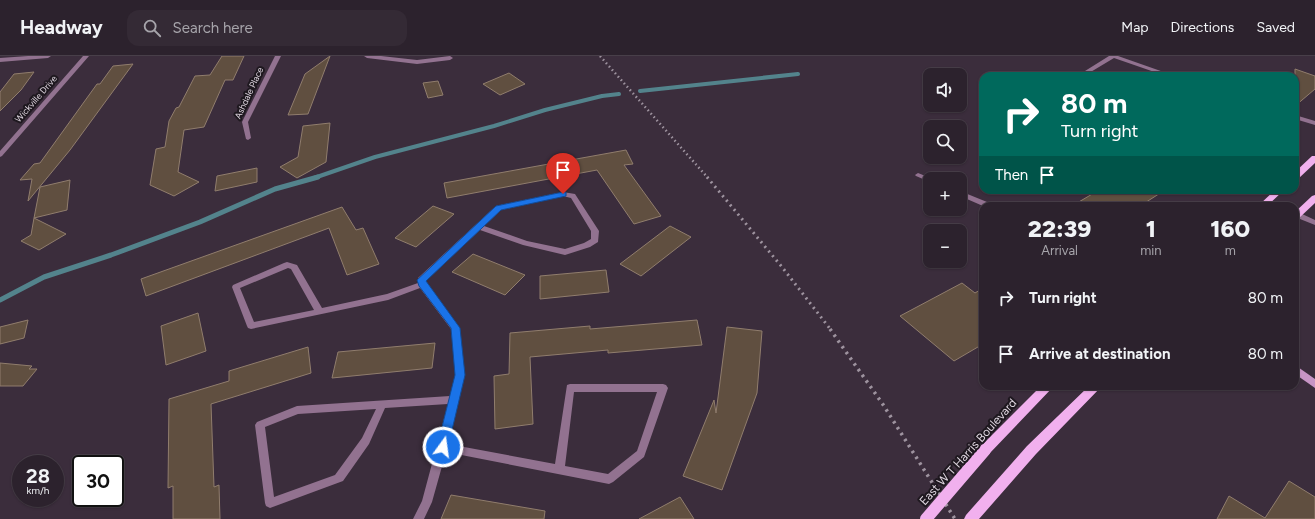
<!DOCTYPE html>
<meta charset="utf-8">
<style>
body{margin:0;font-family:Figtree,sans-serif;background:#342a35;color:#f1f3f6;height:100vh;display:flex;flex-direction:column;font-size:15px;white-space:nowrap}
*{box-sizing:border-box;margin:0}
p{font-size:13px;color:#a6a4aa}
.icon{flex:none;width:22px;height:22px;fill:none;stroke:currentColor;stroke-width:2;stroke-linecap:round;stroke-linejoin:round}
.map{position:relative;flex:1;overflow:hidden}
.panel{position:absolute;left:979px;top:146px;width:320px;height:188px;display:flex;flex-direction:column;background:#2c222d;border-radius:12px;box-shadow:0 1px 3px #0004,0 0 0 1px #483f49}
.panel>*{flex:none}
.guide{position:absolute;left:979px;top:16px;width:320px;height:122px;border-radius:12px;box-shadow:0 1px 3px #0004,0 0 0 1px #483f49;background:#00695c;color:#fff;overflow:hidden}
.fabs{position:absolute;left:923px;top:12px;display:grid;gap:8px}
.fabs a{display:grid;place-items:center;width:44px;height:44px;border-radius:8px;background:#2c222d;box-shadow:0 1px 3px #0004,0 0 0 1px #483f49;font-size:20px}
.speed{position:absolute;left:12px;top:399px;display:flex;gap:8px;font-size:20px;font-weight:700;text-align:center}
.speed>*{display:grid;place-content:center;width:52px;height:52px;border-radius:50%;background:#2c222d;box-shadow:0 1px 3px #0004,0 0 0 1px #483f49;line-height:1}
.speed small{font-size:10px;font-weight:400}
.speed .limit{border:2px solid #111;border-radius:6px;background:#fff;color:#111}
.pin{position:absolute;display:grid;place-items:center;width:34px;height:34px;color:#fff;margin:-41px -17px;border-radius:50% 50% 50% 0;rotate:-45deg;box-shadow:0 0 4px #0007}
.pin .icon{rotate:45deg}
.me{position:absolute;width:44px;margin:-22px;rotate:14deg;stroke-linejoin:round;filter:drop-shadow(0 0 3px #0008)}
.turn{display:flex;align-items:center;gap:14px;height:84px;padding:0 16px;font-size:18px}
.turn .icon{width:52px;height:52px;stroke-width:2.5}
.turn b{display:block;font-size:28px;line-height:34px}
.then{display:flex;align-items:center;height:38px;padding:0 16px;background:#0003;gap:8px;font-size:15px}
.eta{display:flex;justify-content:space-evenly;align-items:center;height:68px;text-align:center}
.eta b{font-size:24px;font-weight:800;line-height:28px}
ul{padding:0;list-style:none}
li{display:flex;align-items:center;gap:12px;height:56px;padding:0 16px}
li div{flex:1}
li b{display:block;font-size:15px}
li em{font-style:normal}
header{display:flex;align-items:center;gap:24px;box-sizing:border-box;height:56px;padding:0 20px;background:#2c222d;border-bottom:1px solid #483f49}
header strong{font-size:19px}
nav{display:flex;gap:22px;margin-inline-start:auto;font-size:14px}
.search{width:280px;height:36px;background:#342a35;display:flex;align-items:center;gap:10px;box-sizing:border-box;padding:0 14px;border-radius:12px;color:#a6a4aa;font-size:15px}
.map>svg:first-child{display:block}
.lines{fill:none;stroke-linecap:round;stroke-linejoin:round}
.stream-far1{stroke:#53838c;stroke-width:4}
.stream{stroke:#53838c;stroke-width:5}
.building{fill:#604f40;stroke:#907d6d}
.street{fill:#927290;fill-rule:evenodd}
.secondary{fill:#c795c5;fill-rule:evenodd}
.primary{fill:#f1b0ee;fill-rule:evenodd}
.rail-far2{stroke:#9e939f;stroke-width:2.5;stroke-dasharray:1.5 3;stroke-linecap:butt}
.rail-far1{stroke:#9e939f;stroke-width:3;stroke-dasharray:2 4;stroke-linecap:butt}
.rail{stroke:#9e939f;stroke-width:3.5;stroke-dasharray:2.5 4.5;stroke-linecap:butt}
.primary-bridge{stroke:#f1b0ee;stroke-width:12}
.route{fill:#1a73e8;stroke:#114b97}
.labels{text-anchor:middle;stroke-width:4;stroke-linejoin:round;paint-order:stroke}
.far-street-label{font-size:9px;fill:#ded5df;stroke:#1e181f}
.near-street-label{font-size:12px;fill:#ded5df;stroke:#1e181f}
</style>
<header>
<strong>Headway</strong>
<div class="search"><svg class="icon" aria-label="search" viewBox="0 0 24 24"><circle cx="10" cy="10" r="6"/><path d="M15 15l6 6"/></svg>Search here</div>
<nav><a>Map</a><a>Directions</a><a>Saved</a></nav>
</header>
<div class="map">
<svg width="1315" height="463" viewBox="0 0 1315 463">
<rect width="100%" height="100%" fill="#3b2d3c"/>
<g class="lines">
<!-- stream-far1 -->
<path class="stream-far1" d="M640,35L798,18
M314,122L375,101L494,70L545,54L602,40L619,38"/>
<!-- stream -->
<path class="stream" d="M0,244L44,221L111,199L200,166L275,133L318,121"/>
</g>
<!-- building -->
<path class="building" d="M222,0H244L233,24H225L204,71L184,74L178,116L199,126L174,140L150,129L156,93L165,91L169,65L176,52L179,51L195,20L210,19Z
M330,0L308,58L288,59L305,18Z
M133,8L70,94L28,145L32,123L20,124L34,108L40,107L97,28H100L113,10Z
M1295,13L1315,20V33L1295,50Z
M34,16L21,34L0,55V36L14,18Z
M509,17L525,28L500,39L483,28Z
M438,25L443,39L428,42L423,27Z
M330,67L326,106L297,122L280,111L298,101L303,70Z
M626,94L633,108L624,109L661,160L634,168L597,114L447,142L444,127Z
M257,112V126L215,135L217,120Z
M70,124L67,154L34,162L40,131Z
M1099,134H1165L1140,150H1072Z
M433,150L454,158L416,191L395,182Z
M342,151L356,174L363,172L379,208L347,219L329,172L146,240L141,223Z
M34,162L66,178L39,194L21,185L31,179Z
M670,170L691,181L641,220L620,208Z
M473,198L525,219L505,239L452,216Z
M606,214L609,236L540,243V220Z
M962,227L975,237L983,232V288L954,305L900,260Z
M198,257L206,295L166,309L161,270Z
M28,264L24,282L0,288V271Z
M697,264L702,289L608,297V294L530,301L533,368L495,373L494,320L509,318L510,277L590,270V273Z
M727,271L762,275L757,337L722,434L683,420L714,344L716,357Z
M435,287L432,312L332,322L338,296Z
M308,291L311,317L211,348L214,431L219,429L220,463H173V430L168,432L169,343L229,325V315Z
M0,307L32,310L29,313H37L23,330H0Z
M1289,425L1315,441V463H1217L1229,440L1265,462Z
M451,439L545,455L544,463H441Z
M680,441L694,463H639Z"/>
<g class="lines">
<!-- street -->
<path class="street" d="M28,0H51L48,2L0,6V2Z
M83,0H89L2,100L0,101V95Z
M275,0H281L248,66L251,82L248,84L246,83L242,66Z
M364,0H381L417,4L450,0L453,2L450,4L417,8L367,2Z
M1109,0H1118L1175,20H1166L1114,2L1084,20H1077Z
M1295,59L1315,65V69L1295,63Z
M918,117L933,123H930V126L916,120L915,119Z
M960,135L992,148L993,150H983L960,140Z
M563,136L575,138L599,175L598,186L590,191L565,199L523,189L480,174L425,225L459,272L464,319L448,388L555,408L567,329L570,328H663L666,329L668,332L644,401L613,426L609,428L446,396L432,446L424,463H413L422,445L448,348L385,352L369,388L343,425L270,452L266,450L265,447L255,369L257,366L297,350L450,340L456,319L451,273L420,232L388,244L251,273L248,272L247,270L232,231L233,229L284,207L287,206L297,209L322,252L387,238L418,227V222L496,150ZM563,140L571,142L591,175V183L584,187L565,193L527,185L484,170L501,154ZM288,212L291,213L314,254L254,266L240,232ZM574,336H657L637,395L608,418L565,410ZM376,353L362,382L335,419L274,441L265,371L298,358Z
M1295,157H1300L1315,164V169L1295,161Z"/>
<!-- secondary -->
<path class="secondary" d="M1295,309L1315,323V332L1295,318Z"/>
<!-- primary -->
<path class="primary" d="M1312,100H1315V107L1298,123L1295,124V116Z
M1275,134H1284L1267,150H1258Z
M1315,139V147L1298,163L1295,164V156L1312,140Z
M1041,330H1054L989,398L985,399L981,398L979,394L981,390Z
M1089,330H1102L1036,398L979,463H964L966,459L1027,390Z"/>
<!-- rail-far2 -->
<path class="rail-far2" d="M600,0L708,122"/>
<!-- rail-far1 -->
<path class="rail-far1" d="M707,121L782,211L831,274"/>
<!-- rail -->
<path class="rail" d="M830,273L884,350L955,463"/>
<!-- primary-bridge -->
<path class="primary-bridge" d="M926,463L985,394"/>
</g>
<!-- route -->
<path class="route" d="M563,136H566V140L501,154L426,225L460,272L465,319L448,391L447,394L443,396L439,394L437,391L455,319L451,272L419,230L417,224L496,150Z"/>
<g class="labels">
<!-- far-street labels -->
<g class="far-street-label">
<text transform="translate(249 37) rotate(-65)" y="3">Ashdale Place</text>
<text transform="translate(36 43) rotate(-49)" y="3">Wickville Drive</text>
</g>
<!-- near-street labels -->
<g class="near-street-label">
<text transform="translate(968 396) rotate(-48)" y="4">East W T Harris Boulevard</text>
</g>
</g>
</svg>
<div class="fabs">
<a><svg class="icon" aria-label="sound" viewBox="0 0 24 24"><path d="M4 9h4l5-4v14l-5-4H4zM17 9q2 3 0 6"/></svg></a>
<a><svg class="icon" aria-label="search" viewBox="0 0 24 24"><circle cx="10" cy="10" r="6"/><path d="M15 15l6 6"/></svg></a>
<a>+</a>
<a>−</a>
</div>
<div class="speed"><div>28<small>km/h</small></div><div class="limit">30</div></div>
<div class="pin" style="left:563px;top:138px;background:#d93025"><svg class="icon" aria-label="arrive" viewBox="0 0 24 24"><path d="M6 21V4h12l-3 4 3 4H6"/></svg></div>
<svg class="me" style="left:443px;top:391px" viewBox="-20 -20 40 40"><circle r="17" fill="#1a73e8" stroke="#fff" stroke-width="3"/><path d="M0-11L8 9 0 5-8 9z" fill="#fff"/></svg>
<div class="guide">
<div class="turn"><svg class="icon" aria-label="right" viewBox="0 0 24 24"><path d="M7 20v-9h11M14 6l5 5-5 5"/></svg><div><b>80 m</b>Turn right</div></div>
<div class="then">Then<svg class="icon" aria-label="arrive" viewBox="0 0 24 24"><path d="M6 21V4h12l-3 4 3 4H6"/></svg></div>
</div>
<section class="panel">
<div class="eta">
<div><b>22:39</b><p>Arrival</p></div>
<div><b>1</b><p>min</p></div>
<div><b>160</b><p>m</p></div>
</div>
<ul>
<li><svg class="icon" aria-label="right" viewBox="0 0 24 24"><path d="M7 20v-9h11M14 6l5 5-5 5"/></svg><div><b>Turn right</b></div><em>80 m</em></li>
<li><svg class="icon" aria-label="arrive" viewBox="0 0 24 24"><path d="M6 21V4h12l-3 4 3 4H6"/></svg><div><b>Arrive at destination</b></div><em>80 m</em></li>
</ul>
</section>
</div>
